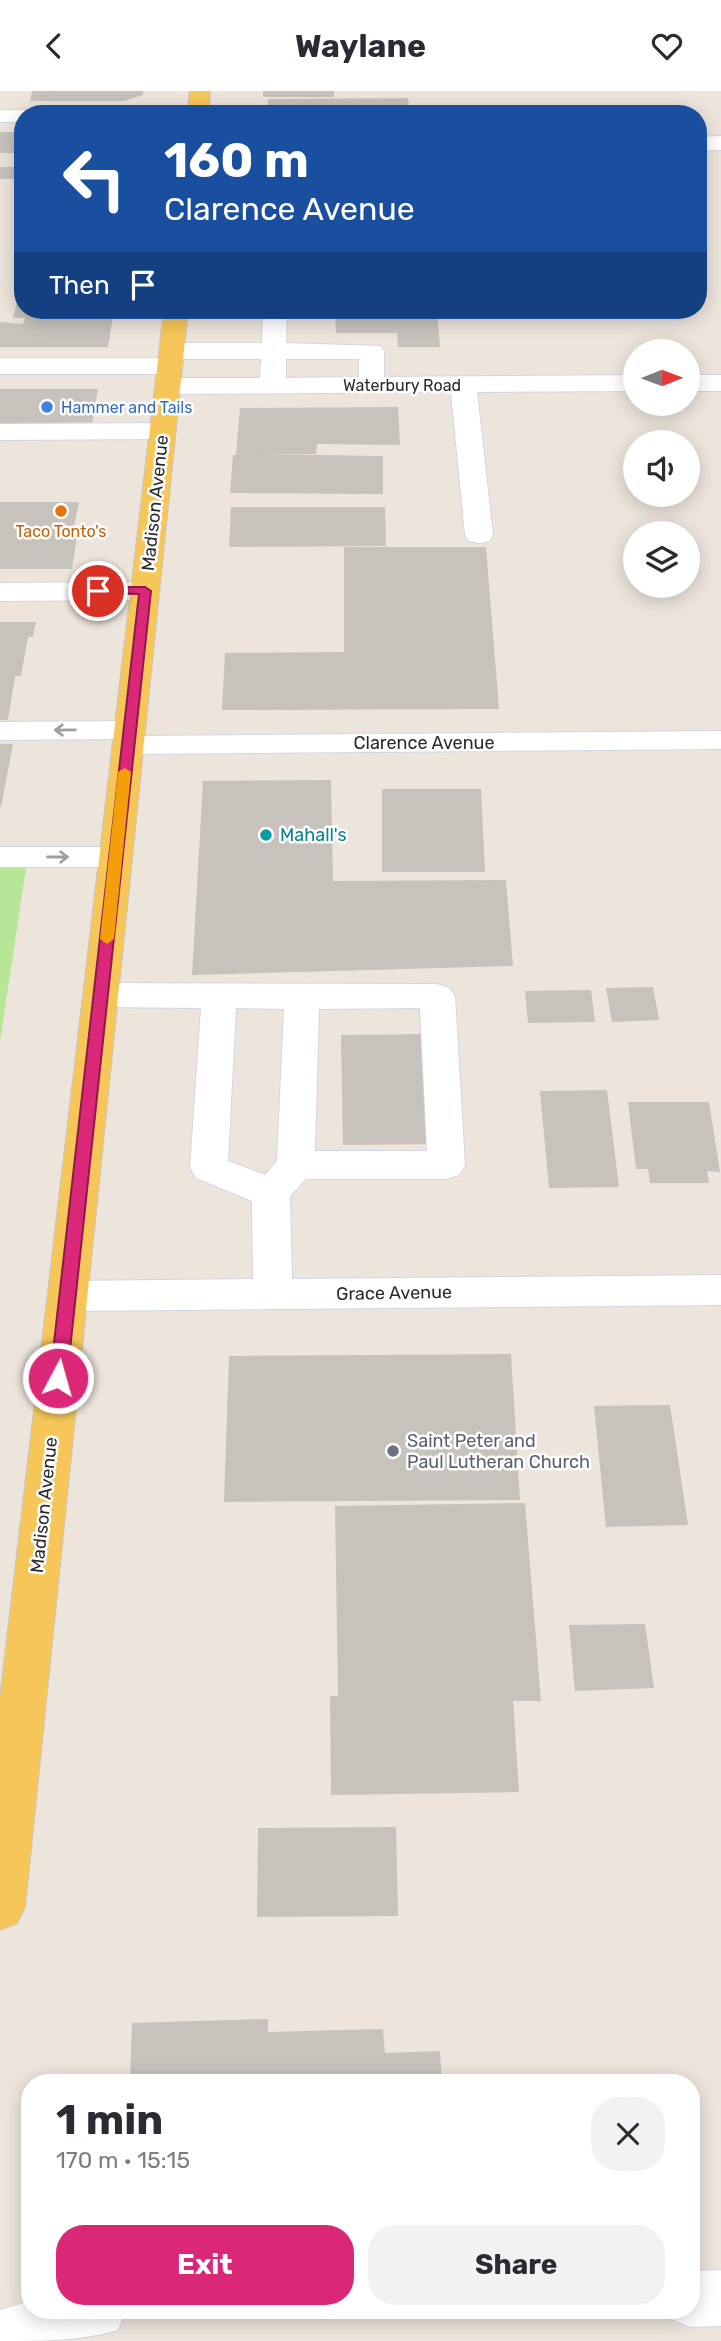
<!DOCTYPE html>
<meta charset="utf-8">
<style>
body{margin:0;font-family:Rubik,sans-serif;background:#f2f2f3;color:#2b2b33;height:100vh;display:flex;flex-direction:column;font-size:26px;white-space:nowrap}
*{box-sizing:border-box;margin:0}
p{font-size:23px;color:#7c7c81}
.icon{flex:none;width:38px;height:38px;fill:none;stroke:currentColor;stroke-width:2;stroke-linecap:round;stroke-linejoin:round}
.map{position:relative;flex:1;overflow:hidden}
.side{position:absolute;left:21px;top:1983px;width:679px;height:245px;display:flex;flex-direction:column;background:#fff;border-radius:28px;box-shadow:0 4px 18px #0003}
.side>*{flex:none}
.guide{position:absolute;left:14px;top:14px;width:693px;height:214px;border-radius:28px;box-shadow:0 4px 18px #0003;background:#1a4fa0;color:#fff;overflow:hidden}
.needle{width:46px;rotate:89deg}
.buttons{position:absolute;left:623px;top:248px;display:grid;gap:14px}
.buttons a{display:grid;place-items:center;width:77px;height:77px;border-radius:50%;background:#fff;box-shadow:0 4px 18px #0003;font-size:35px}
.pin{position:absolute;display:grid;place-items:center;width:60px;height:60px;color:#fff;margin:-30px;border:4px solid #fff;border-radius:50%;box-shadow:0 2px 7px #0007}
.me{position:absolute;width:77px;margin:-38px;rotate:6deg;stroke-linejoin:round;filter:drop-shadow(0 0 5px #0008)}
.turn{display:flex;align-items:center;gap:24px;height:147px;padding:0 35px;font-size:32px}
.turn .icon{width:91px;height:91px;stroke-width:2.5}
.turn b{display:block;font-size:49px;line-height:60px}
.then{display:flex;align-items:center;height:66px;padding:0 35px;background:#0003;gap:14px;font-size:26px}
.round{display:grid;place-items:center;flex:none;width:74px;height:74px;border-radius:28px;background:#f2f2f3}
.overview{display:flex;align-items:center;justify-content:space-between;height:119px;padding:0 35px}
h1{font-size:42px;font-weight:700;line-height:52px}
.primary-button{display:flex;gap:14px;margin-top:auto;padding:14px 35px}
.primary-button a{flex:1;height:80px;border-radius:28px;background:#db2777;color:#fff;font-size:28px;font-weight:700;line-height:80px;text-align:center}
.primary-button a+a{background:#f2f2f3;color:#2b2b33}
header{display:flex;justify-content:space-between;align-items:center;height:91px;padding:0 35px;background:#fff;font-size:32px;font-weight:700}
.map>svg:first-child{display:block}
.green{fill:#b6e696}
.building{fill:#c8c2bc}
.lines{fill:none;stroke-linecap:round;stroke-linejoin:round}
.minor-casing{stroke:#d1d6e4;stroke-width:2}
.major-casing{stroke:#c8c8c8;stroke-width:2}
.minor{fill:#fff;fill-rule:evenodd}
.major{fill:#f6c758;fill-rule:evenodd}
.oneway{stroke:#9f9f9f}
.route{fill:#db2777;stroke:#8e194d;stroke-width:2}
.slow{fill:#f59e0b}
.shop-dot{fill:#3f7fe0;stroke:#fff;stroke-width:2.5}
.food-dot{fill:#e8710a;stroke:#fff;stroke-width:2.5}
.culture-dot{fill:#0f9aa8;stroke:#fff;stroke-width:2.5}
.worship-dot{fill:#6b7280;stroke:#fff;stroke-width:2.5}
.labels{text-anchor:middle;stroke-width:5;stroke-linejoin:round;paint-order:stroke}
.far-street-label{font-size:16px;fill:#2a2a2a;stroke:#fff}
.far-shop-label{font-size:16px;fill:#366cbe;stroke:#fff;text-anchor:start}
.far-food-label{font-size:16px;fill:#c56008;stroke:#fff}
.street-label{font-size:18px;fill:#2a2a2a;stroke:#fff}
.culture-label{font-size:18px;fill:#0d838f;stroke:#fff;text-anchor:start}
.worship-label{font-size:18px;fill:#5b616d;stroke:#fff;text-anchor:start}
</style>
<header><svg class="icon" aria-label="back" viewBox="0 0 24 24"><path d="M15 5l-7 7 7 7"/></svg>Waylane<svg class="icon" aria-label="heart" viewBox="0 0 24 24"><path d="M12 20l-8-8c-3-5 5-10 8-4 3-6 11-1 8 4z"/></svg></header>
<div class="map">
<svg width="721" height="2250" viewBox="0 0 721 2250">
<rect width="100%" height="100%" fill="#ede5dc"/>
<!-- green -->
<path class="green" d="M0,757H29L0,951Z"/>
<!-- building -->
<path class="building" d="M32,0H143V4L124,10H30Z
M263,0H334V6H263Z
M408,7L410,23H267L268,8Z
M0,41H23V62H0Z
M0,76H23V88H0Z
M22,190L23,219H114L108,256H0V231L23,233L25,227H13Z
M335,219H437L440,256H398L397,242H336Z
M0,298H98L92,333H0Z
M398,316L400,354L317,353L316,363H255L383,365V403L230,402L233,364H236L240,317Z
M0,411H79L74,435L70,438L78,439L72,478H0Z
M231,416H385L386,455L229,456Z
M344,456H486L499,618L222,619L225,562L344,561Z
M0,531H36L33,546H28L21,585H15L8,629H0Z
M0,653H13L1,716H0Z
M331,689L333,790L506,789L513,875L192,884L203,690Z
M382,698H481L485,781H382Z
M653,896L659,929L612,931L606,897Z
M591,899L595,931L528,932L525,900Z
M428,943L434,1053L343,1054L341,944Z
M607,999L619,1096L549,1097L540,1000Z
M628,1011H709L720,1081L707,1080L709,1092H650L648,1078H636Z
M511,1263L520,1409L224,1411L229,1265Z
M670,1314L688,1434L606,1436L594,1315Z
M525,1412L541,1610H513L519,1701L331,1704L330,1605H338L335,1415Z
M645,1533L654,1597L575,1600L569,1534Z
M396,1736L398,1825L257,1826L258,1737Z
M268,1928V1941L383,1938L385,1962L440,1960L442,1992H130L132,1932Z"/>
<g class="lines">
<!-- minor casing -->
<g class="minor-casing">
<path id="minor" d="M0,19H23L32,23H23V31H0Z
M721,45V59L698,60V46Z
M263,219H287L286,252L380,255L384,260V286L635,284V300L477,301L493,444L489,450L479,452L469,450L465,444L451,301L168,303L159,300L155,295L159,290L168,287H260L261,268H172L163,265L159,260L163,255L172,252H262ZM286,268H359V286L286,287Z
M0,267H170L179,270L183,275L179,280L170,283H0Z
M688,284H721V300H688Z
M163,332L172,334L176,340L172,346L163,348L0,349V333Z
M145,491L155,494L159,500L155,506L145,509L0,510V492Z
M130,630L141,632L145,639L142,645L721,640V658L128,663L117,661L112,654L116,648L0,649V631Z
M0,756H116L128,759L132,766L128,773L116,776H0Z
M101,892L437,893L449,897L455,905L465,1074L459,1084L446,1088H306L290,1105L292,1188L721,1184V1214L67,1220L53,1216L47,1205L53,1194L67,1190L253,1188L252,1110L196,1087L190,1077L201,917L101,916L89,912L83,904L89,896ZM236,917L284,918L277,1070L265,1084L228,1070ZM420,917L427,1060H315L319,918Z
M721,2179V2235L691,2236L671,2228L668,2219H691V2180Z
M30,2210V2219H126L118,2239C80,2250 40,2250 0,2250V2219Z"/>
</g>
<!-- major casing -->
<g class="major-casing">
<path id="major" d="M190,0H210L209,23H187Z
M164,219H188L25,1816L17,1832L0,1839V1607Z"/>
</g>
<!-- minor -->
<use href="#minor" class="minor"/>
<!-- major -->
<use href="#major" class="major"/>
</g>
<!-- one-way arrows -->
<defs><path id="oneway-shaft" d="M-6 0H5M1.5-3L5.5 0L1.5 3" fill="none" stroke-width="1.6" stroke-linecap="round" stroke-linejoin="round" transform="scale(1.75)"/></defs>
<g class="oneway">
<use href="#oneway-shaft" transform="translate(65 639) rotate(179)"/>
<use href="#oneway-shaft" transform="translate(58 766)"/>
</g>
<!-- route -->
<path class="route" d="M98,496H145L151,500L67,1287L64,1292H52L50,1287L139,503L93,502V497Z"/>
<!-- slow -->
<path class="slow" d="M125,677L131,681L114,848L107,853L100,848L118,681Z"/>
<!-- markers -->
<circle class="shop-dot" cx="47" cy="316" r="7"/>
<circle class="food-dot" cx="61" cy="420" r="7"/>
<circle class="culture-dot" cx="266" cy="744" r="7"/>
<circle class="worship-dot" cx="393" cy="1360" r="7"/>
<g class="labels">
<!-- far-street labels -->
<g class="far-street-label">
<text x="402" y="300">Waterbury Road</text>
</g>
<!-- far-shop labels -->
<g class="far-shop-label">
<text x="61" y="322">Hammer and Tails</text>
</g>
<!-- far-food labels -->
<g class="far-food-label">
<text x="61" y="446">Taco Tonto's</text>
</g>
<!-- street labels -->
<g class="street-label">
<text transform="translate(155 412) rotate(-84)" y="6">Madison Avenue</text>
<text x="424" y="658">Clarence Avenue</text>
<text transform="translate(394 1202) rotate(-1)" y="6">Grace Avenue</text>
<text transform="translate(44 1414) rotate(-84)" y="6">Madison Avenue</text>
</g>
<!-- culture labels -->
<g class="culture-label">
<text x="280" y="750">Mahall's</text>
</g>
<!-- worship labels -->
<g class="worship-label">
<text x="407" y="1356">Saint Peter and<tspan x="407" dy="21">Paul Lutheran Church</tspan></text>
</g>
</g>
</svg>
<div class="buttons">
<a><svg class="needle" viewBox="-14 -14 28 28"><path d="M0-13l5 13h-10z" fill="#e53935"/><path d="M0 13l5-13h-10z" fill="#7c7c81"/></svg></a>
<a><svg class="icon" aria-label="sound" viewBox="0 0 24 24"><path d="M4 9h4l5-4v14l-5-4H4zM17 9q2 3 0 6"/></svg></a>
<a><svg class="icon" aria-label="layers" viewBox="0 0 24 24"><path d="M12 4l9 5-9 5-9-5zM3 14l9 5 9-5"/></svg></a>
</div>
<div class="pin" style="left:98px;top:500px;background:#d93025"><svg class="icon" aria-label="arrive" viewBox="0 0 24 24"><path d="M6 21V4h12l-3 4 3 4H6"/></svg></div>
<svg class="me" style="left:58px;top:1287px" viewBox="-20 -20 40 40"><circle r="17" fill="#db2777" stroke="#fff" stroke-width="3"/><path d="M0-11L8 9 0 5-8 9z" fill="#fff"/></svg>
<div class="guide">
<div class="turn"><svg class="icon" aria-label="left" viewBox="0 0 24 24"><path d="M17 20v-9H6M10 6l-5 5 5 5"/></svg><div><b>160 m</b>Clarence Avenue</div></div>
<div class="then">Then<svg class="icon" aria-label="arrive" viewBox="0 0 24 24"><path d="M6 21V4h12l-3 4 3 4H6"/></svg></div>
</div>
<section class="side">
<div class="overview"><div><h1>1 min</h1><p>170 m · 15:15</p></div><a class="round"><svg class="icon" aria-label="close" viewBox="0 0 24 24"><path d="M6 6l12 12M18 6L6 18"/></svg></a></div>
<div class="primary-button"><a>Exit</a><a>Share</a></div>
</section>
</div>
